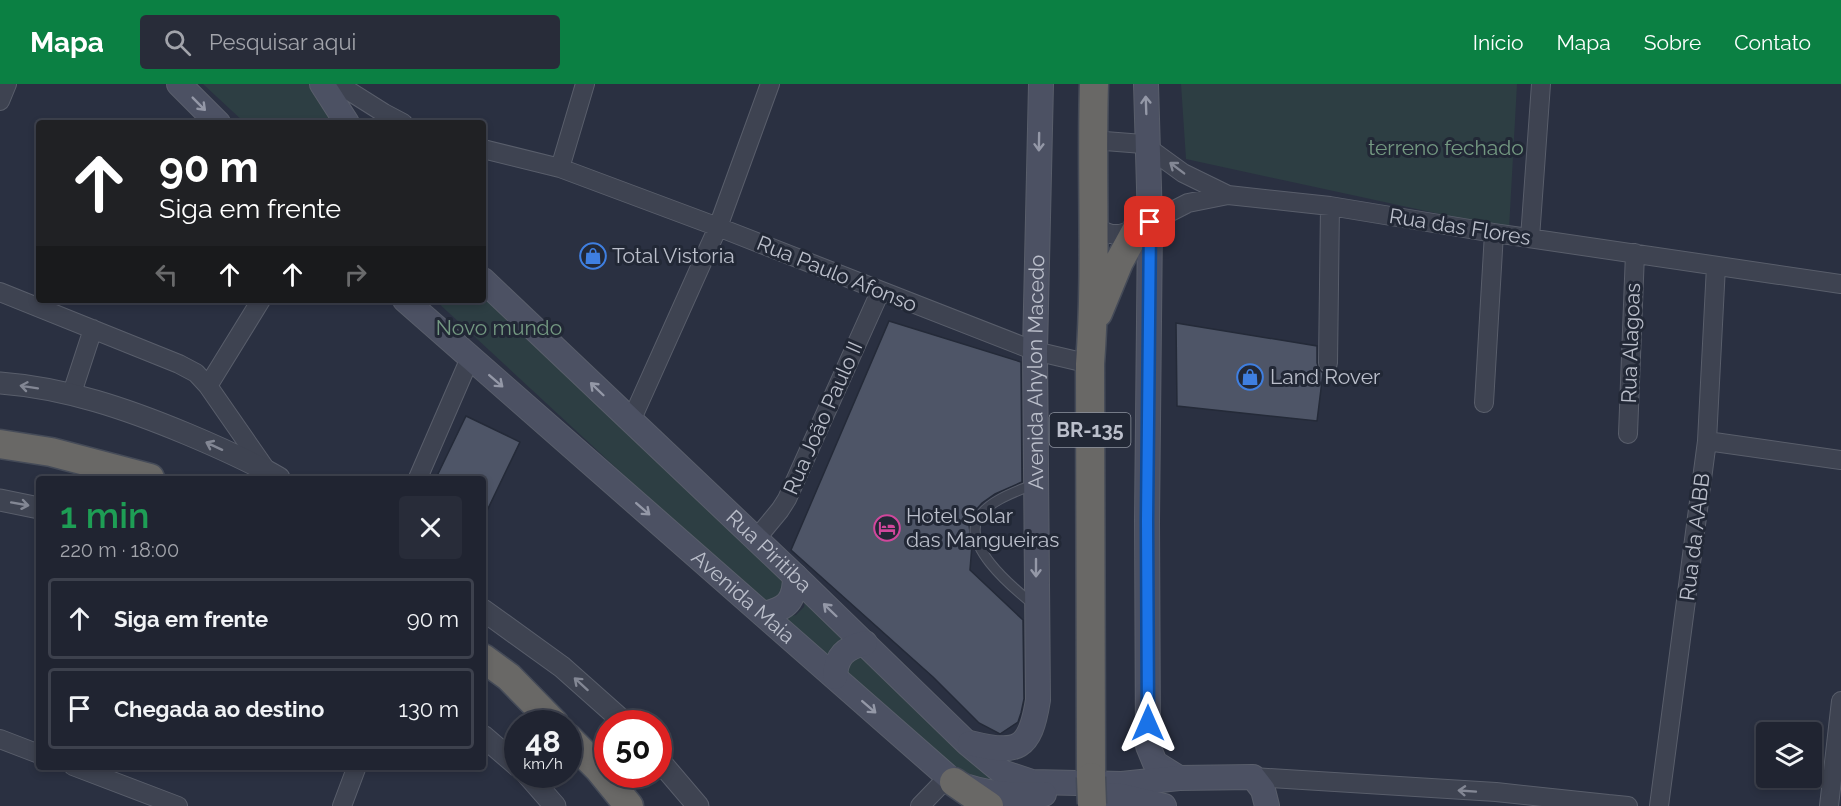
<!DOCTYPE html>
<html lang="pt">
<meta charset="utf-8">
<style>
body{margin:0;font-family:Raleway,sans-serif;background:#282c39;color:#f1f3f6;height:100vh;display:flex;flex-direction:column;font-size:22px;white-space:nowrap}
*{box-sizing:border-box;margin:0}
p{font-size:20px;color:#a2a4ab}
.icon{flex:none;width:33px;height:33px;fill:none;stroke:currentColor;stroke-width:2;stroke-linecap:round;stroke-linejoin:round}
.map{position:relative;flex:1;overflow:hidden}
.panel{position:absolute;left:36px;top:392px;width:450px;height:294px;display:flex;flex-direction:column;background:#202431;border-radius:6px;box-shadow:0 3px 9px #0003,0 0 0 2px #3d414d}
.panel>*{flex:none}
.hud{position:absolute;left:36px;top:36px;width:450px;height:183px;border-radius:6px;box-shadow:0 3px 9px #0003,0 0 0 2px #3d414d;background:#202124;color:#fff;overflow:hidden}
.fabs{position:absolute;left:1756px;top:638px;display:grid;gap:12px}
.fabs a{display:grid;place-items:center;width:66px;height:66px;border-radius:6px;background:#202431;box-shadow:0 3px 9px #0003,0 0 0 2px #3d414d;font-size:30px}
.speed{position:absolute;left:504px;top:626px;display:flex;gap:12px;font-size:30px;font-weight:700;text-align:center}
.speed>*{display:grid;place-content:center;width:78px;height:78px;border-radius:50%;background:#202431;box-shadow:0 3px 9px #0003,0 0 0 2px #3d414d;line-height:1}
.speed small{font-size:15px;font-weight:400}
.speed .limit{border:9px solid #d22;background:#fff;color:#111}
.pin{position:absolute;display:grid;place-items:center;width:51px;height:51px;color:#fff;margin:-26px;border-radius:12px;box-shadow:0 3px 9px #0006}
.me{position:absolute;width:66px;margin:-33px;rotate:0deg;stroke-linejoin:round;filter:drop-shadow(0 0 4px #0008)}
.turn{display:flex;align-items:center;gap:21px;height:126px;padding:0 24px;font-size:27px}
.turn .icon{width:78px;height:78px;stroke-width:2.5}
.turn b{display:block;font-size:42px;line-height:51px}
.lanes{display:flex;align-items:center;height:57px;padding:0 24px;background:#0003;justify-content:center;gap:30px;direction:ltr}
.lanes .off{opacity:.35}
.round{display:grid;place-items:center;flex:none;width:63px;height:63px;border-radius:6px;background:#282c39}
.summary{display:flex;align-items:center;justify-content:space-between;height:102px;padding:0 24px}
h1{font-size:36px;font-weight:600;line-height:45px;color:#1e9e55}
ul{padding:0;list-style:none}
li{display:flex;align-items:center;gap:18px;height:81px;margin:0 12px 9px;padding:0 12px;border:3px solid #3d414d;border-radius:6px}
li div{flex:1}
li b{display:block;font-size:22px}
li em{font-style:normal}
header{display:flex;align-items:center;gap:36px;box-sizing:border-box;height:84px;padding:0 30px;background:#0b8043;color:#fff}
header strong{font-size:28px}
nav{display:flex;gap:33px;margin-inline-start:auto;font-size:21px}
.search{width:420px;height:54px;background:#282c39;display:flex;align-items:center;gap:15px;box-sizing:border-box;padding:0 21px;border-radius:6px;color:#a2a4ab;font-size:22px}
.map>svg:first-child{display:block}
.green{fill:#2d3e43}
.building{fill:#4e5567;stroke:#242a38;stroke-width:1.5}
.lines{fill:none;stroke-linecap:round;stroke-linejoin:round}
.service-casing{stroke:#595e6b;stroke-width:11}
.minor-casing{stroke:#595e6b;stroke-width:20}
.tertiary-casing{stroke:#595e6b;stroke-width:23}
.secondary-casing{stroke:#595e6b;stroke-width:26}
.trunk-casing{stroke:#454b58;stroke-width:31}
.service{stroke:#3e4351;stroke-width:9}
.minor{stroke:#3e4351;stroke-width:18}
.tertiary{stroke:#3e4351;stroke-width:21}
.secondary{stroke:#4c5163;stroke-width:24}
.trunk{stroke:#696866;stroke-width:28}
.trunk-bridge-casing{stroke:#454b58;stroke-width:31;stroke-linecap:butt}
.trunk-bridge{stroke:#696866;stroke-width:28}
.oneway{stroke:#9498a7}
.oneway2{stroke:#838794}
.route-casing{stroke:#114b97;stroke-width:15}
.route{stroke:#1a73e8;stroke-width:10}
.labels{text-anchor:middle;stroke-width:6;stroke-linejoin:round;paint-order:stroke}
.shield{fill:#222836;stroke:#8d929e;stroke-width:1.5}
.shield-label{font-size:20px;font-weight:bold;fill:#bbbfcb}
.park-label{font-size:21px;fill:#749982;stroke:#222836}
.street-label{font-size:21px;fill:#bbbfcb;stroke:#222836}
.poi-label{font-size:21px;fill:#bbbfcb;stroke:#222836;text-anchor:start}
</style>
<header>
<strong>Mapa</strong>
<div class="search"><svg class="icon" aria-label="search" viewBox="0 0 24 24"><circle cx="10" cy="10" r="6"/><path d="M15 15l6 6"/></svg>Pesquisar aqui</div>
<nav><a>Início</a><a>Mapa</a><a>Sobre</a><a>Contato</a></nav>
</header>
<div class="map">
<svg width="1841" height="722" viewBox="0 0 1841 722">
<rect width="100%" height="100%" fill="#2a3041"/>
<!-- green -->
<path class="green" d="M203,0H324L348,39H245Z
M1181,0H1517L1509,145L1186,75Z
M483,198L795,497L771,524L735,494L435,216H483Z
M806,511L857,555L831,581L777,534L796,531L804,523Z
M863,565L1013,699L981,705L843,588Z"/>
<!-- building -->
<path class="building" d="M889,237L1021,278L1022,398L995,410L982,419L975,427L969,441L972,461L970,486L1023,536L1024,615L1021,629L1018,638L1000,650L979,639L933,593L791,466Z
M1176,239L1317,262V279L1319,285L1323,289L1317,337L1177,322Z
M466,332L520,358L483,435V394H436Z"/>
<g class="lines">
<!-- service casing -->
<g class="service-casing">
<path id="service" d="M1033,520C1013,504 957,458 981,430C993,415 1016,408 1034,400"/>
</g>
<!-- minor casing -->
<g class="minor-casing">
<path id="minor" d="M338,0L384,29L403,39
M0,17L7,0
M1092,56L1143,60L1183,89L1228,111L1330,122L1494,149L1841,200
M483,65L560,84L718,143L1035,267L1090,280
M560,84L585,0
M1092,143L1111,150H1120L1137,145L1188,119L1228,111
M1530,154L1541,0
M0,208L179,280L196,289L208,302L267,387
M1328,279L1330,122
M208,302L261,216
M72,309L93,245
M1484,319L1494,149
M631,337L718,143L770,0
M1628,350L1635,169
M1707,357L1841,376
M418,394L470,274
M756,455L780,426L787,415L880,208
M0,655L39,670
M73,682L178,722
M1253,693L1496,708L1608,720
M342,722L357,682
M920,722L948,693
M1603,722L1608,720L1628,722
M1659,722L1707,357L1716,182
M1829,722L1841,617"/>
</g>
<!-- tertiary casing -->
<g class="tertiary-casing">
<path id="tertiary" d="M0,299C66,304 127,325 187,350C218,363 250,377 279,394
M0,416L39,424
M483,526L562,583L625,639
M483,652L518,682
M658,675L698,722
M527,690L555,722"/>
</g>
<!-- secondary casing -->
<g class="secondary-casing">
<g id="secondary">
<path d="M179,0L218,39"/>
<path d="M322,0L347,39"/>
<path d="M1146,0L1150,138L1147,437L1148,662L1155,679L1179,694"/>
<path id="s1" d="M483,196L795,492L967,659L1002,688L1032,698L1122,700L1179,694L1253,693L1263,706L1267,722"/>
<path id="s2" d="M405,216L954,698C987,711 1009,711 1044,710"/>
<path d="M763,530C787,525 795,517 795,492"/>
<path d="M835,593C836,572 845,564 865,559"/>
<path id="s3" d="M970,659C1018,671 1030,666 1038,616L1035,267L1041,0"/>
<path d="M1103,711L1121,712L1164,722"/>
</g>
</g>
<!-- trunk casing -->
<g class="trunk-casing">
<path id="trunk" d="M1098,229L1119,178L1137,145
M0,360L51,368L150,394
M483,574L509,593L554,639
M568,654L598,684L629,722
M1091,693L1090,280C1097,188 1091,93 1094,0
M954,698L989,722"/>
</g>
<!-- service -->
<use href="#service" class="service"/>
<!-- minor -->
<use href="#minor" class="minor"/>
<!-- tertiary -->
<use href="#tertiary" class="tertiary"/>
<!-- secondary -->
<use href="#secondary" class="secondary"/>
<!-- trunk -->
<use href="#trunk" class="trunk"/>
<!-- trunk-bridge casing -->
<g class="trunk-bridge-casing">
<path id="trunk-bridge" d="M1091,693L1092,720"/>
</g>
<!-- trunk-bridge -->
<use href="#trunk-bridge" class="trunk-bridge"/>
</g>
<!-- one-way arrows -->
<defs><path id="oneway-shaft" d="M-6 0H5M1.5-3L5.5 0L1.5 3" fill="none" stroke-width="1.6" stroke-linecap="round" stroke-linejoin="round" transform="scale(1.5)"/></defs>
<g class="oneway">
<use href="#oneway-shaft" transform="translate(199 20) rotate(45)"/>
<use href="#oneway-shaft" transform="translate(1146 21) rotate(-92)"/>
<use href="#oneway-shaft" transform="translate(1039 58) rotate(91)"/>
<use href="#oneway-shaft" transform="translate(496 297) rotate(41)"/>
<use href="#oneway-shaft" transform="translate(597 305) rotate(-136)"/>
<use href="#oneway-shaft" transform="translate(643 425) rotate(41)"/>
<use href="#oneway-shaft" transform="translate(1036 484) rotate(90)"/>
<use href="#oneway-shaft" transform="translate(830 526) rotate(-136)"/>
<use href="#oneway-shaft" transform="translate(869 623) rotate(41)"/>
</g>
<g class="oneway2">
<use href="#oneway-shaft" transform="translate(1177 84) rotate(-143)"/>
<use href="#oneway-shaft" transform="translate(29 303) rotate(-171)"/>
<use href="#oneway-shaft" transform="translate(214 362) rotate(-155)"/>
<use href="#oneway-shaft" transform="translate(20 420) rotate(10)"/>
<use href="#oneway-shaft" transform="translate(581 600) rotate(-138)"/>
<use href="#oneway-shaft" transform="translate(1467 707) rotate(-176)"/>
</g>
<g class="lines">
<!-- route casing -->
<g class="route-casing">
<path id="route" d="M1148,639L1147,437L1150,138"/>
</g>
<!-- route -->
<use href="#route" class="route"/>
</g>
<!-- icons -->
<defs>
<g id="shop-ring" transform="scale(1.35)"><circle r="9.5" fill="#222836" stroke="#3f7fe0" stroke-width="1.5"/><path d="M-5-2.5h2.3a2.7 3.5 0 0 1 5.4 0H5L5.5 6h-11ZM-1.5-2.5h3a1.5 2.3 0 0 0-3 0Z" fill="#3f7fe0"/></g>
<g id="hotel-ring" transform="scale(1.35)"><circle r="9.5" fill="#222836" stroke="#d1479c" stroke-width="1.5"/><path d="M-6-4.5h1.5V1H6V5H4.5V3h-9V5H-6ZM-4 0a1.8 1.8 0 1 1 3.6 0ZM.5 0V-2.5h3Q6-2.5 6 0Z" fill="#d1479c"/></g>
</defs>
<g fill-rule="evenodd">
<use href="#shop-ring" x="593" y="172"/>
<use href="#shop-ring" x="1250" y="293"/>
<use href="#hotel-ring" x="887" y="444"/>
</g>
<g class="labels">
<!-- shield labels -->
<rect class="shield" x="1049.5" y="329" width="81" height="34" rx="4.5"/>
<g class="shield-label">
<text x="1090" y="353">BR-135</text>
</g>
<!-- park labels -->
<g class="park-label">
<text x="1446" y="71">terreno fechado</text>
<text x="499" y="251">Novo mundo</text>
</g>
<!-- street labels -->
<g class="street-label">
<text transform="translate(1460 143) rotate(9)" y="7">Rua das Flores</text>
<text transform="translate(837 190) rotate(22)" y="7">Rua Paulo Afonso</text>
<text transform="translate(1631 259) rotate(-88)" y="7">Rua Alagoas</text>
<text dy="7" stroke="none"><textPath href="#s3" startOffset="428">Avenida Ahylon Macedo</textPath></text>
<text transform="translate(823 334) rotate(-66)" y="7">Rua João Paulo II</text>
<text transform="translate(1695 453) rotate(-83)" y="7">Rua da AABB</text>
<text dy="7" stroke="none"><textPath href="#s1" startOffset="394">Rua Piritiba</textPath></text>
<text dy="7" stroke="none"><textPath href="#s2" startOffset="450">Avenida Maia</textPath></text>
</g>
<!-- poi labels -->
<g class="poi-label">
<text x="612" y="179">Total Vistoria</text>
<text x="1270" y="300">Land Rover</text>
<text x="906" y="439">Hotel Solar<tspan x="906" dy="24">das Mangueiras</tspan></text>
</g>
</g>
</svg>
<div class="fabs">
<a><svg class="icon" aria-label="layers" viewBox="0 0 24 24"><path d="M12 4l9 5-9 5-9-5zM3 14l9 5 9-5"/></svg></a>
</div>
<div class="speed"><div>48<small>km/h</small></div><div class="limit">50</div></div>
<div class="pin" style="left:1150px;top:138px;background:#d93025"><svg class="icon" aria-label="arrive" viewBox="0 0 24 24"><path d="M6 21V4h12l-3 4 3 4H6"/></svg></div>
<svg class="me" style="left:1148px;top:639px" viewBox="-20 -20 40 40"><path d="M0-17L14 15 0 8-14 15z" fill="#1a73e8" stroke="#fff" stroke-width="4"/></svg>
<div class="hud">
<div class="turn"><svg class="icon" aria-label="ahead" viewBox="0 0 24 24"><path d="M12 20V5M6 11l6-6 6 6"/></svg><div><b>90 m</b>Siga em frente</div></div>
<div class="lanes"><svg class="icon off" aria-label="left" viewBox="0 0 24 24"><path d="M17 20v-9H6M10 6l-5 5 5 5"/></svg><svg class="icon" aria-label="ahead" viewBox="0 0 24 24"><path d="M12 20V5M6 11l6-6 6 6"/></svg><svg class="icon" aria-label="ahead" viewBox="0 0 24 24"><path d="M12 20V5M6 11l6-6 6 6"/></svg><svg class="icon off" aria-label="right" viewBox="0 0 24 24"><path d="M7 20v-9h11M14 6l5 5-5 5"/></svg></div>
</div>
<section class="panel">
<div class="summary"><div><h1>1 min</h1><p>220 m · 18:00</p></div><a class="round"><svg class="icon" aria-label="close" viewBox="0 0 24 24"><path d="M6 6l12 12M18 6L6 18"/></svg></a></div>
<ul>
<li><svg class="icon" aria-label="ahead" viewBox="0 0 24 24"><path d="M12 20V5M6 11l6-6 6 6"/></svg><div><b>Siga em frente</b></div><em>90 m</em></li>
<li><svg class="icon" aria-label="arrive" viewBox="0 0 24 24"><path d="M6 21V4h12l-3 4 3 4H6"/></svg><div><b>Chegada ao destino</b></div><em>130 m</em></li>
</ul>
</section>
</div>
